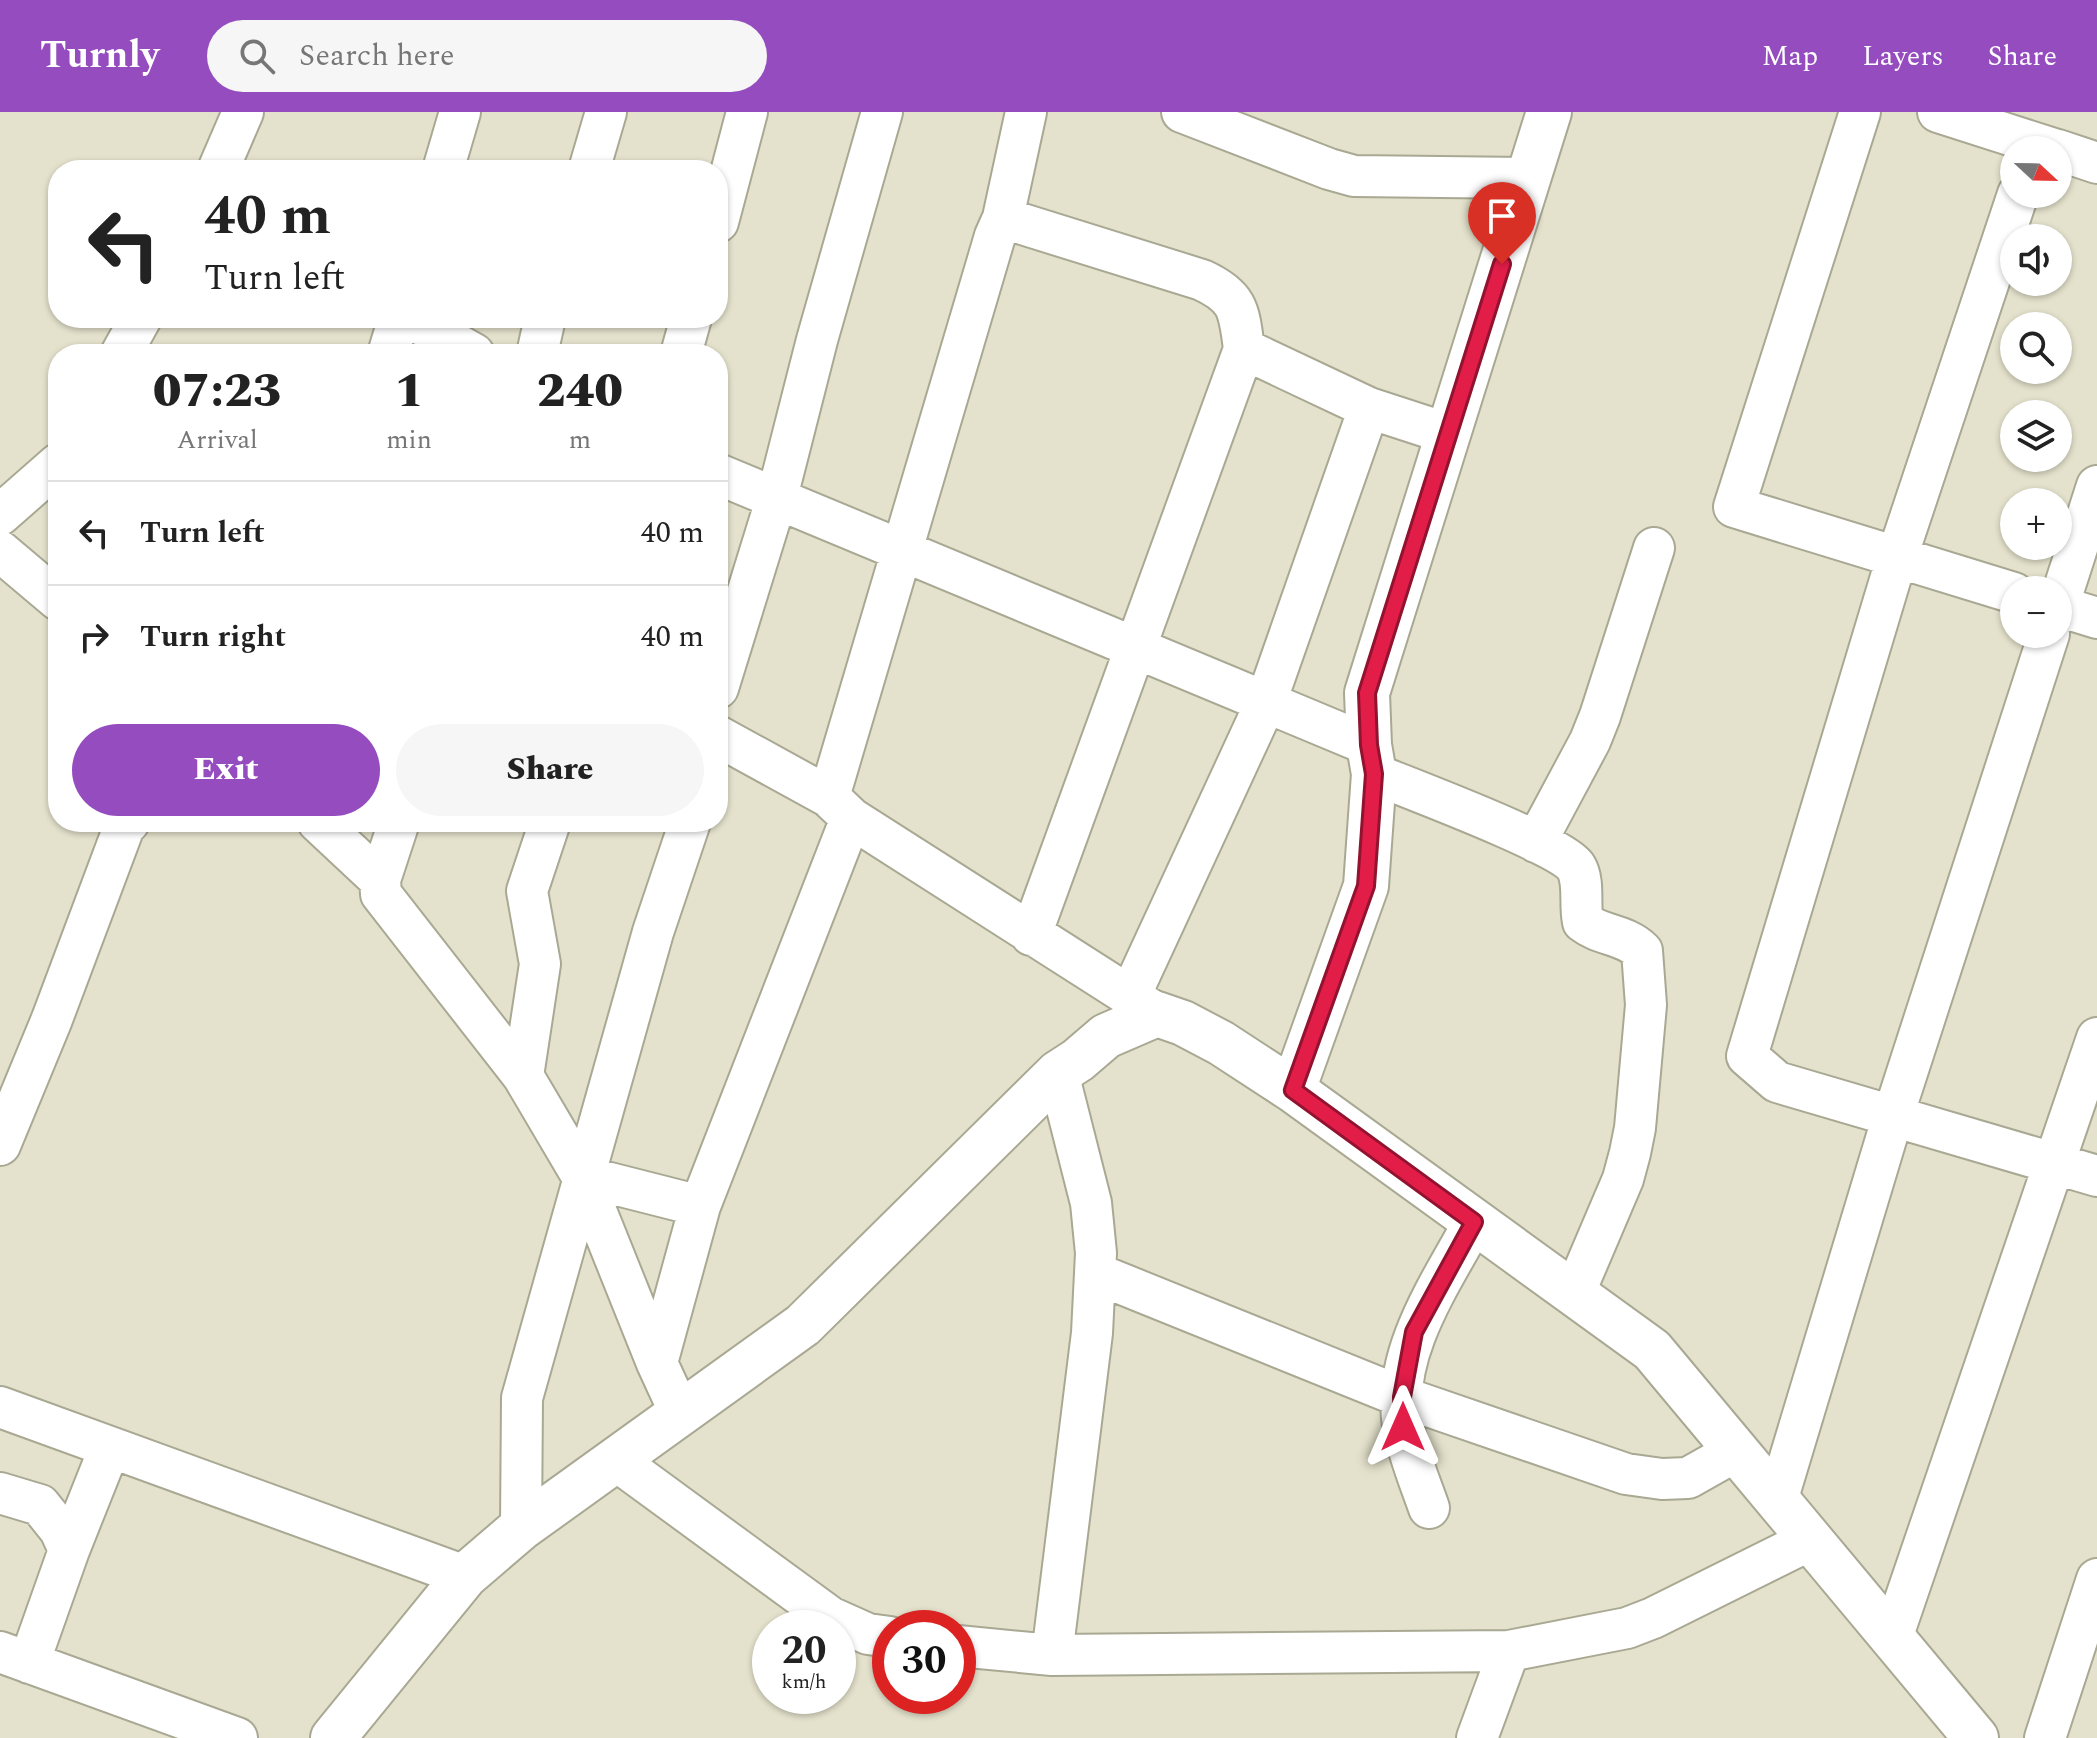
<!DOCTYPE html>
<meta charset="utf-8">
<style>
body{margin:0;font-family:Spectral,serif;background:#f6f6f6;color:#222;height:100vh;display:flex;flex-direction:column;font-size:30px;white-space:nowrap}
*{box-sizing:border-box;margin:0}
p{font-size:26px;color:#767676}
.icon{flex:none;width:44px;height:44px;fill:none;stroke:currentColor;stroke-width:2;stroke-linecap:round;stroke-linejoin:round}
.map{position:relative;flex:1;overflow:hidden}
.details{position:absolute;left:48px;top:232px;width:680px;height:488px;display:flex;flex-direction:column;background:#fff;border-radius:32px;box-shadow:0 2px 6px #0004}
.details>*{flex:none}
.banner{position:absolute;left:48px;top:48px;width:680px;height:168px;border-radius:32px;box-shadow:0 2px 6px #0004;background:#fff;color:#222;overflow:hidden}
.needle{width:52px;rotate:112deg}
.fabs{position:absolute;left:2000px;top:24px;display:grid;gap:16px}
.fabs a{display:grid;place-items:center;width:72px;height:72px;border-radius:50%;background:#fff;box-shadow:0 2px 6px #0004;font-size:40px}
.speed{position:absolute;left:752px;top:1498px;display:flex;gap:16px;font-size:40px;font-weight:700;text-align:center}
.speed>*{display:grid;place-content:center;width:104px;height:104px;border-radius:50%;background:#fff;box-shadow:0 2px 6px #0004;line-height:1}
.speed small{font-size:20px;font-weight:400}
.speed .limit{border:12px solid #d22;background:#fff;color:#111}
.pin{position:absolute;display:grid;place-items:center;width:68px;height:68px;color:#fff;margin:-82px -34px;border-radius:50% 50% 50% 0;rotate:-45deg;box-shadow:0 0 8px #0007}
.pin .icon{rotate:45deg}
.me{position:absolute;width:88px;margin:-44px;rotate:0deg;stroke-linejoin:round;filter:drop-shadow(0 0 6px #0008)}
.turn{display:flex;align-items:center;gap:28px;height:168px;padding:0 24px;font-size:36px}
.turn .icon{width:104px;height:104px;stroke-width:2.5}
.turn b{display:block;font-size:56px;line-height:68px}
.eta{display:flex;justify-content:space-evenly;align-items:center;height:136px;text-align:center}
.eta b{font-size:48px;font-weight:800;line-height:56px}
.action{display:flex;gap:16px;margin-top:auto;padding:16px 24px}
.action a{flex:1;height:92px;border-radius:48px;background:#954cbf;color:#fff;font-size:32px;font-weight:800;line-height:92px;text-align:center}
.action a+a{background:#f6f6f6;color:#222}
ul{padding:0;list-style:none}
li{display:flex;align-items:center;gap:24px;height:104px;padding:0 24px;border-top:2px solid #e0e0e0}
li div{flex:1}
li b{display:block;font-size:30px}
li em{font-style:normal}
header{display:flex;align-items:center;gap:48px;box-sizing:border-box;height:112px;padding:0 40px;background:#954cbf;color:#fff}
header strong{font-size:38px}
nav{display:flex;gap:44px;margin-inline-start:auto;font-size:28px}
.search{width:560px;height:72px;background:#f6f6f6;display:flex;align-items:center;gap:20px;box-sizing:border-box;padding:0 28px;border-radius:44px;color:#767676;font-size:30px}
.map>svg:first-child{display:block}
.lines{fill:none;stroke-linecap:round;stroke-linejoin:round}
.street-casing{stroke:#a9a893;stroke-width:44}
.secondary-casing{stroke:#a9a893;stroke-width:48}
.street{stroke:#fff;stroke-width:40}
.secondary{stroke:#fff;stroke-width:44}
.route-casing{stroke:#92132f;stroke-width:20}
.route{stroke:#e11d48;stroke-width:14}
</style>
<header>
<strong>Turnly</strong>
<div class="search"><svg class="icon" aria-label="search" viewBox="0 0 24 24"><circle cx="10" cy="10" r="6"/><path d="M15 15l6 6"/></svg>Search here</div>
<nav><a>Map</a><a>Layers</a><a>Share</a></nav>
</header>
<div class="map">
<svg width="2097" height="1626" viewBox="0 0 2097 1626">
<rect width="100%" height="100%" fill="#e4e2cc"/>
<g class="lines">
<!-- street casing -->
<g class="street-casing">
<path id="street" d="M1182,0L1329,57L1354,64L1529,66
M1860,0L1734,395L2014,481
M1938,0L2057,38
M2058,38L2097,51
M218,58L243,0
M443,58L460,0
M589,58L606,0
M2018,82L1897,445L1747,944L1777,970L2097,1064
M1003,106L1202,168C1239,185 1239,199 1244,237L1031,823
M718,110L747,0
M410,206L474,242
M1244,237L1369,296L1449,322
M121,242L141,206
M388,242L399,206
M537,242L545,206
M681,242L691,206
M718,362L1369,633
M0,403L58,352
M0,439L58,488
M2058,494L2097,506
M2058,495L2097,374
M718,576L777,385L817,228L882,0
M718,624L829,685L851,706L1150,897
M1374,662C1406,675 1564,734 1576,755C1585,770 1579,793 1583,810C1601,824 1625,822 1642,839L1646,893L1635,1016L1630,1041L1623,1067L1574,1182
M829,685L995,124L1003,106L1026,0
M318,710L380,768
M399,710L380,768L381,782L523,964L582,1064L657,1251L680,1301
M1536,730L1590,629L1600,604L1654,436
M1130,884L1266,590L1369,296
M523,964L540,852L527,779L550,710
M0,1033L52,907L124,715L129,710
M582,1064L700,1094L851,706
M1095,1161L1402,1285L1626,1362L1662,1367L1688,1366L1736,1339
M657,1251L700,1094
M0,1295L465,1464
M619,1346L617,1349L830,1505L868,1522L890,1525
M0,1381L40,1393L60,1418L69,1438L29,1551
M1777,1389L1893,1004L2049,522
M1429,1396C1420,1370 1408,1342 1403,1314C1391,1241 1441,1171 1474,1110
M521,1416L522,1286L653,820L690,710
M69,1438L110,1335
M1892,1526L2097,926
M958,1534L1052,1543L1509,1539L1627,1516L1653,1506L1810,1428
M0,1540L237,1626
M1052,1543L1092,1221L1096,1141L1091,1091L1058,961
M1477,1626L1509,1539
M2045,1626L2097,1467"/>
</g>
<!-- secondary casing -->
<g class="secondary-casing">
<path id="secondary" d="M1293,978L1366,774L1374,662L1369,633L1367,581L1549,0
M333,1626L465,1464L521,1416L803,1213L1058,961L1078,948L1106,924L1157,902L1183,911L1221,931L1293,978L1652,1238L1976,1626"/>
</g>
<!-- street -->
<use href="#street" class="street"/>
<!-- secondary -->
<use href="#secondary" class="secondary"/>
</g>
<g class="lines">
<!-- route casing -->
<g class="route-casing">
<path id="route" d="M1403,1315L1402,1285L1414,1220L1474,1110L1293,978L1366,774L1374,662L1369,633L1367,581L1502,152"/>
</g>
<!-- route -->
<use href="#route" class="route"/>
</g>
</svg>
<div class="fabs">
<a><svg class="needle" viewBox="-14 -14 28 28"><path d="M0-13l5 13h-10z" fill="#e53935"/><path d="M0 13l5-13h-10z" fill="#767676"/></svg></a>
<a><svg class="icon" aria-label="sound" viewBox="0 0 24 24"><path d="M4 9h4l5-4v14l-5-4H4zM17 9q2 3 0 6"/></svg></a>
<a><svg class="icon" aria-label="search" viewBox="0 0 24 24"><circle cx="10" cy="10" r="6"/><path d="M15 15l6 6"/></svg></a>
<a><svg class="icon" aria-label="layers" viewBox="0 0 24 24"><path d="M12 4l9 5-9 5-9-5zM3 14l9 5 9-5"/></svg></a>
<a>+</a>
<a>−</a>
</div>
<div class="speed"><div>20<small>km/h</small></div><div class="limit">30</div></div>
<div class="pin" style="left:1502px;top:152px;background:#d93025"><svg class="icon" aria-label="arrive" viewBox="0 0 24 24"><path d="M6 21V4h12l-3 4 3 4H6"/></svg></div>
<svg class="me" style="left:1403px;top:1315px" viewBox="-20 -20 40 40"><path d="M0-17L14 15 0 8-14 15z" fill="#e11d48" stroke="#fff" stroke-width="4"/></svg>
<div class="banner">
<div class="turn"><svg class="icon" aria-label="left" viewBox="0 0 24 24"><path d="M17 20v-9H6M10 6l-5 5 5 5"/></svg><div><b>40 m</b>Turn left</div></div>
</div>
<section class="details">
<div class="eta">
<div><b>07:23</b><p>Arrival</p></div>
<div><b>1</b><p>min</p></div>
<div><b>240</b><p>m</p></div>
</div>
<ul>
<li><svg class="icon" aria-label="left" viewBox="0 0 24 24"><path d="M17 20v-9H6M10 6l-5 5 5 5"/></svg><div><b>Turn left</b></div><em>40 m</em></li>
<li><svg class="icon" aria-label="right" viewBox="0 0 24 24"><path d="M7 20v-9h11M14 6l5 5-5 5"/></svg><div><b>Turn right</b></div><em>40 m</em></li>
</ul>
<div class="action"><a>Exit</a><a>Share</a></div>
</section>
</div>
